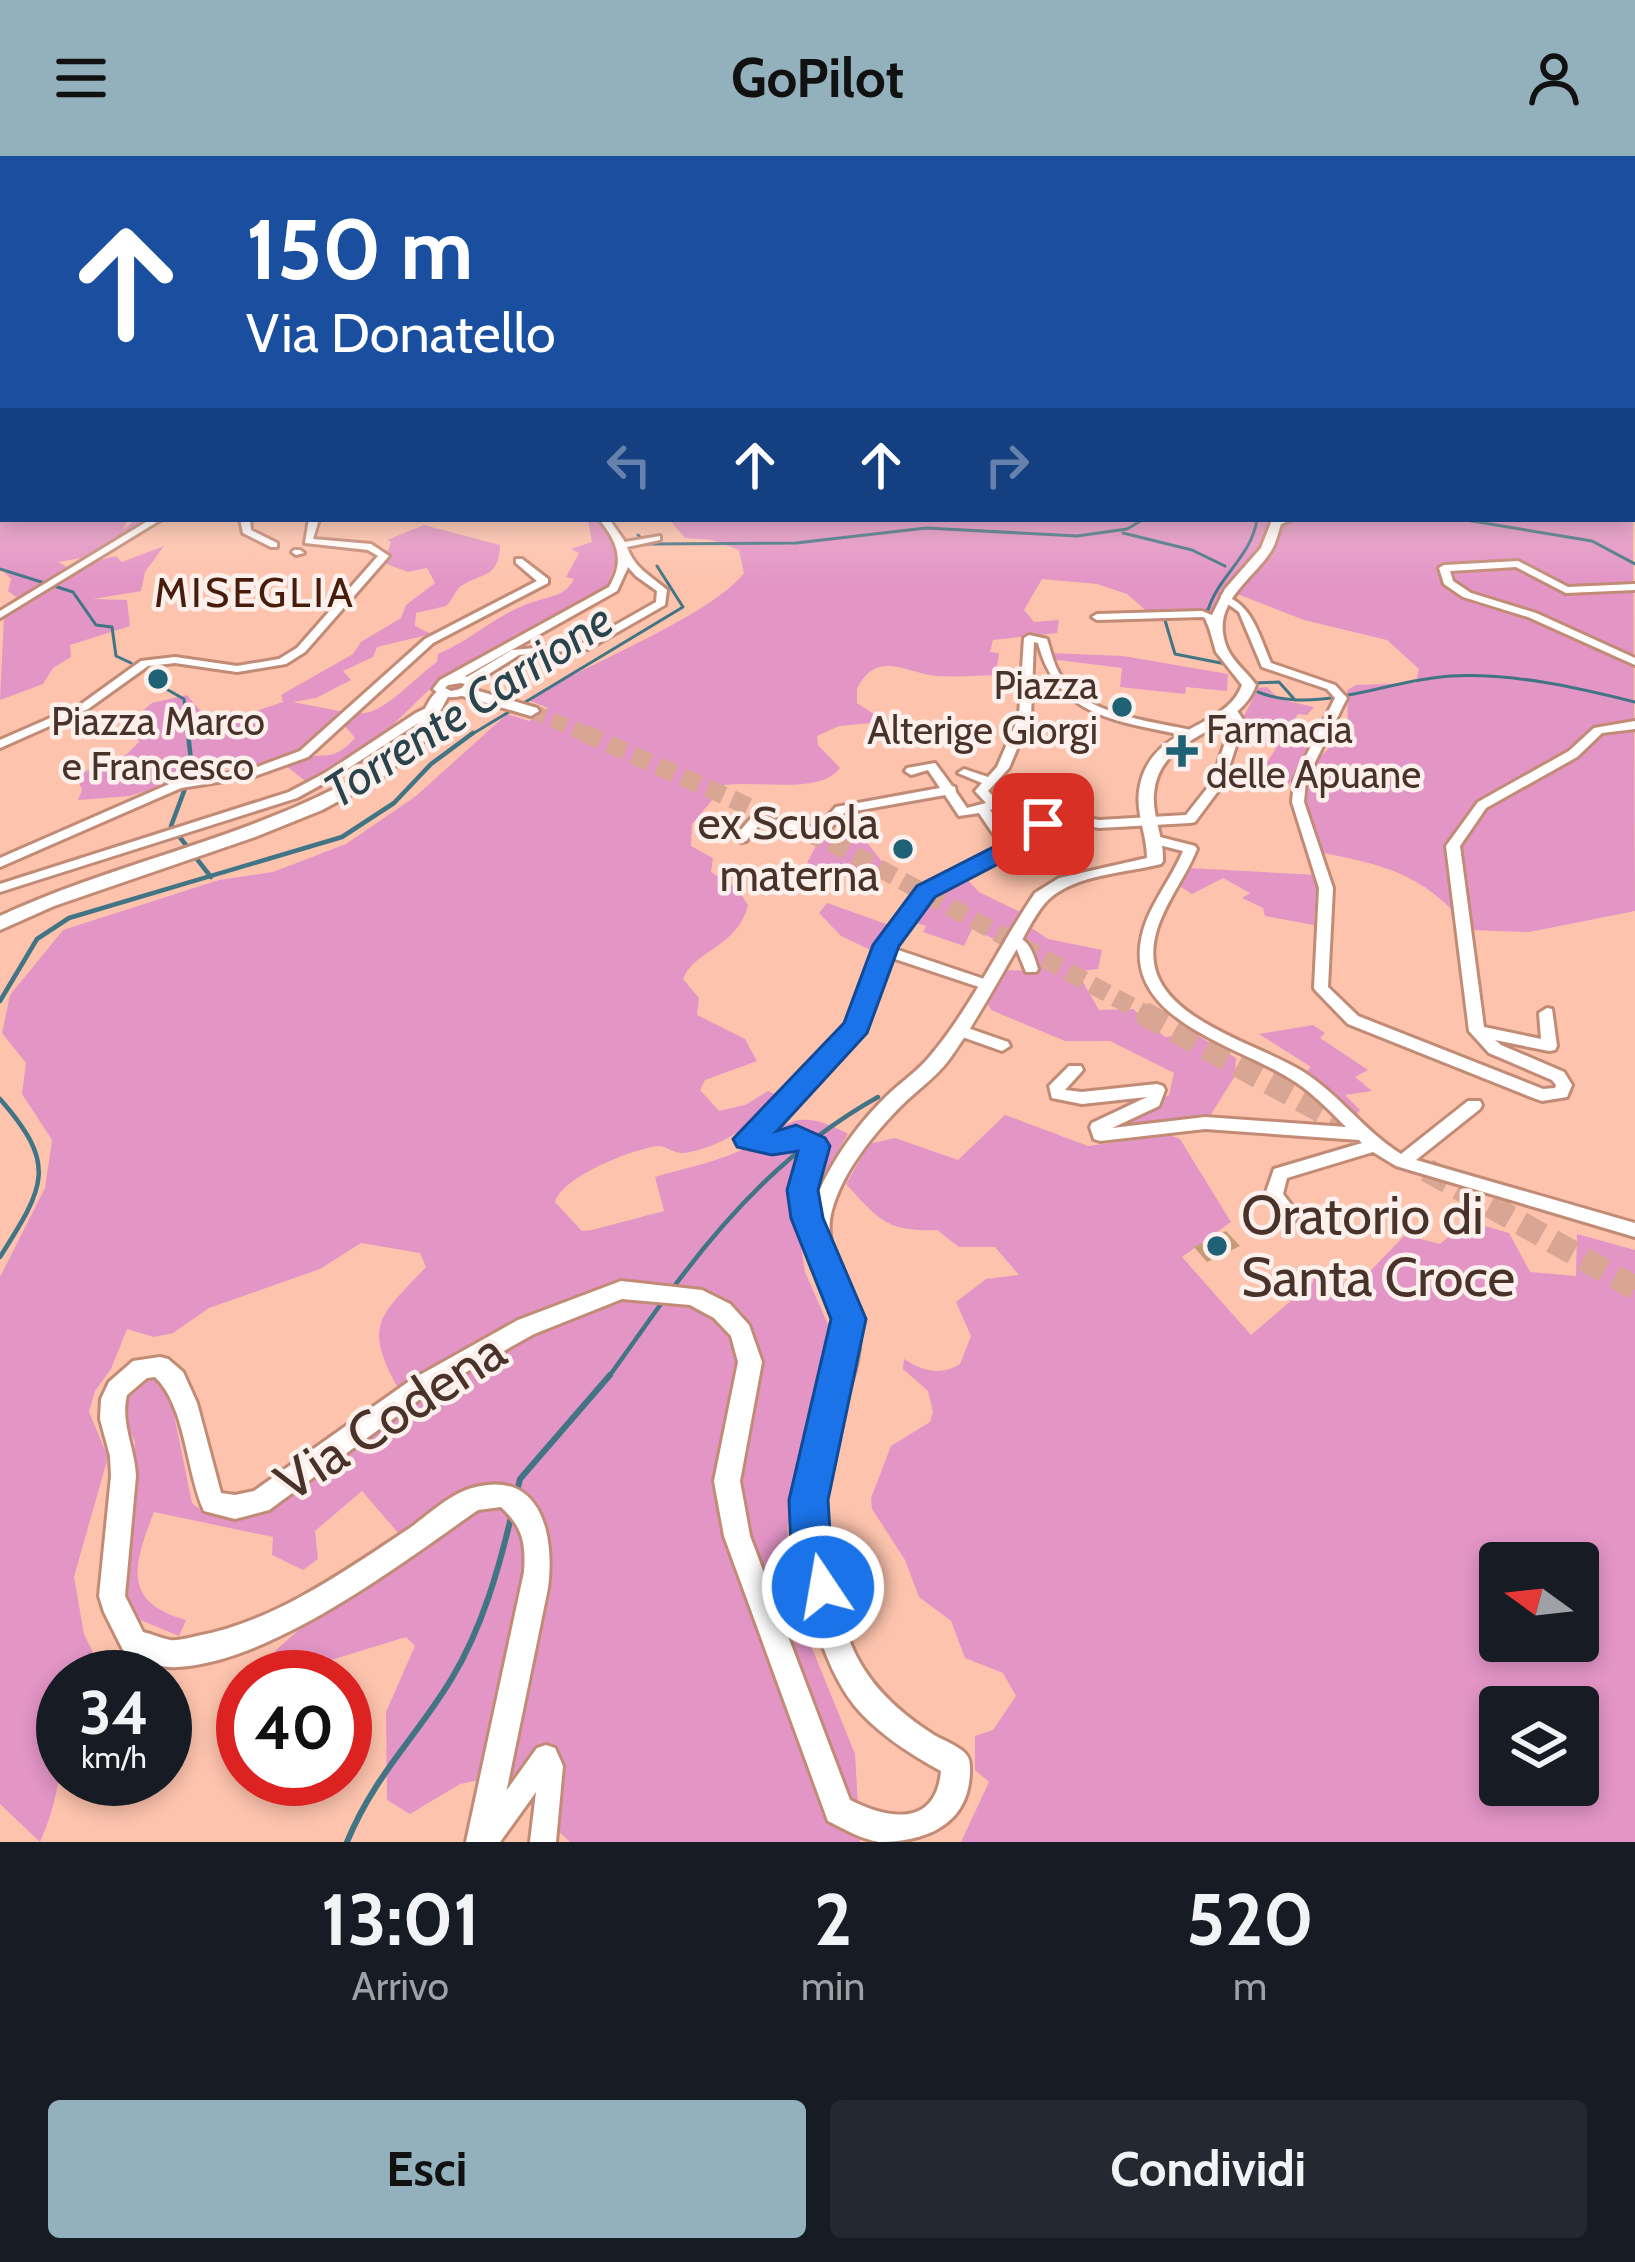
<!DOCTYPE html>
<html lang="it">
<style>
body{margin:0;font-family:Cabin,sans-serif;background:#242831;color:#f1f3f6;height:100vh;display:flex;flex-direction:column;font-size:45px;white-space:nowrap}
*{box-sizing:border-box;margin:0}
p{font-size:39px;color:#9ea1a6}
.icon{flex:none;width:66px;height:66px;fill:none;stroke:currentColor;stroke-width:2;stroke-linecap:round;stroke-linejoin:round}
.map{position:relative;height:1686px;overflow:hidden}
.drawer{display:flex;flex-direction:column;background:#171b24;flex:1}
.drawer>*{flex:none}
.banner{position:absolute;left:0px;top:0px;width:1635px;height:366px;box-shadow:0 6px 18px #0003;background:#1a4fa0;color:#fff;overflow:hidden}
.needle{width:78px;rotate:285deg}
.tools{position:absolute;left:1479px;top:1386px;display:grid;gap:24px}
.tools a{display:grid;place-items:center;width:120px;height:120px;border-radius:12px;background:#171b24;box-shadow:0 6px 18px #0003;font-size:60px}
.speed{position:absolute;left:36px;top:1494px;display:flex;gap:24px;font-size:60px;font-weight:700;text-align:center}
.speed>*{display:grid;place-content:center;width:156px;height:156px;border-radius:50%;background:#171b24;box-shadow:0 6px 18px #0003;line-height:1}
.speed small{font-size:30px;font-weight:400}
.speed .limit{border:18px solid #d22;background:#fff;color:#111}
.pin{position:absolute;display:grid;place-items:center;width:102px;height:102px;color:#fff;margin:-51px;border-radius:24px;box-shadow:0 6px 18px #0006}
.me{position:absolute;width:132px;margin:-66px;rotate:348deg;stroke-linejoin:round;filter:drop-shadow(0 0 9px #0008)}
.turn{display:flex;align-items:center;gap:42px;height:252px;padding:0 48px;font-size:54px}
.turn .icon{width:156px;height:156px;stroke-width:2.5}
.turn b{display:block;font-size:84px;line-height:102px}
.lanes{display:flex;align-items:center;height:114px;padding:0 48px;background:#0003;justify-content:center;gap:60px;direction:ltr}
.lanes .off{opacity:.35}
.eta{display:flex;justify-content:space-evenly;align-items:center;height:204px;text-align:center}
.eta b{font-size:72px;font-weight:700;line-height:84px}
.button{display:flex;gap:24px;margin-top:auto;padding:24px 48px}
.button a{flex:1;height:138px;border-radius:12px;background:#92b1bc;color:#111;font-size:48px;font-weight:700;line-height:138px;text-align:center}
.button a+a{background:#242831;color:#f1f3f6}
header{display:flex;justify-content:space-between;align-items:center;height:156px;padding:0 48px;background:#92b1bc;color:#111;font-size:54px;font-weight:700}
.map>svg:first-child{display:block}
.green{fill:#e395c6;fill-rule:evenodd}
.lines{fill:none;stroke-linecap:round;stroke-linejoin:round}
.stream-far2{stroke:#417585;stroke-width:3}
.stream-far1{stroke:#417585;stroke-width:4.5}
.stream{stroke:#417585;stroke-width:6}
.building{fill:#c69a75}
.secondary-tunnel-far2{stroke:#d9a693;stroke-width:15;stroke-dasharray:15 8;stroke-linecap:butt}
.secondary-tunnel-far1{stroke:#d9a693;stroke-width:18;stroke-dasharray:18 9;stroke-linecap:butt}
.secondary-tunnel{stroke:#d9a693;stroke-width:24;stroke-dasharray:24 12;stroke-linecap:butt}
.minor-casing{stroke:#c18b76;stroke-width:6}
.tertiary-casing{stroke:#c18b76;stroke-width:6}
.secondary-casing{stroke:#c18b76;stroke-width:6}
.minor{fill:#fff;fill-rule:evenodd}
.tertiary{fill:#fff;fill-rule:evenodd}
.secondary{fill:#fff;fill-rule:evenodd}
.route{fill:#1a73e8;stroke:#114b97;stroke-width:3}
.poi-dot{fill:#1f6175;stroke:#fcf0ec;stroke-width:4.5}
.labels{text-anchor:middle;stroke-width:9;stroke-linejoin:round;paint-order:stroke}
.far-poi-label{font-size:39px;fill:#493229;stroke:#fcf0ec;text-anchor:end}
.far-quarter-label{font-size:42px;letter-spacing:3px;fill:#481c0a;stroke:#fcf0ec}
.poi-label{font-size:45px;fill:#493229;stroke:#fcf0ec;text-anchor:end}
.water-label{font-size:48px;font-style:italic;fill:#2a444d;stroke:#fcf0ec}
.near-poi-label{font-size:54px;fill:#493229;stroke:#fcf0ec;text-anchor:start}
.near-street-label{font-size:54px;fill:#493229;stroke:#fcf0ec}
</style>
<header><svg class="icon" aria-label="menu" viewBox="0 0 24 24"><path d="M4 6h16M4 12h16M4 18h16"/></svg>GoPilot<svg class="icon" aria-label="person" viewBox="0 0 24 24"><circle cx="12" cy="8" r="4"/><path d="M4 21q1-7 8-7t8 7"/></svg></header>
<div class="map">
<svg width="1635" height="1686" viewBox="0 0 1635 1686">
<rect width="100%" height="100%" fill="#fdc3ad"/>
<!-- green -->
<path class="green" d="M1632,192L1635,755L1529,776L1470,774C1425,718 1386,709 1318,696L1303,653L1306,615L1348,573L1347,534L1356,529L1416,527L1419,513L1387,484L1304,464L1222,432L1216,457H1149L1127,438L1097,428L1042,423L1024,454L1034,466L1059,464L1057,477L993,484L990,496L999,497L996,519C977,520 954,521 936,520C903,516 878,494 857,532V547L877,560L871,567L839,570L817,580L818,589L840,612C820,639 758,624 725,629L692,668L691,690L713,702L711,716L737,732L748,749C738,791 694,794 683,823L699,842L697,859L745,883L757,905L705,924L700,934L719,955L745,949L768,935L780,941C757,967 718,993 684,997C674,998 667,990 658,990C632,993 562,1021 555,1046L582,1075L592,1074L664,1055L655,1021C682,1013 711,1007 737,996C786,973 791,947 848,978L797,1065L805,1116L830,1173L806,1266L787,1373L803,1470L855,1598L860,1686H570L530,1649L489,1622L460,1628L410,1658L387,1644L386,1556L415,1490L406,1481L282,1519L273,1497L317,1457L461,1369L479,1348L476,1328L399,1378L362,1335L315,1375L318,1403L303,1414L272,1399L273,1381L154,1356C133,1410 122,1446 186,1464L179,1480L133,1461L123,1442L135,1286L120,1253C127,1235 137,1222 158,1224L170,1239L192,1347C213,1366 235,1360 260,1354L476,1190L398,1232C362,1168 381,1159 426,1111L420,1097L361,1087L320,1113L209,1152L173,1177L154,1181L127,1173L111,1213L95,1235L89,1256L108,1301L74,1421L84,1478L105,1521H63C63,1581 65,1631 40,1686L0,1648V1121L45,1032L52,984L22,938L26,907L2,877L10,839L63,774L219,724L273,716L346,688L416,640L507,558L529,565L548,552L528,544C583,509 710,461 744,417L739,394L712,384L685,382L669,363H1632Z
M0,236L3,363H128L123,374L136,363H153L87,401L58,406L69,412L20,444L8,435L11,423L0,412Z
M599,363L619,394L609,426L613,427L607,435L436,527L367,594L308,627L286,610L309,600C329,599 337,602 355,582L345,570L360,557C383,560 418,518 437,506L438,498C476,482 497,457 536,445C553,440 566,439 574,423L566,421L579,397L571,393L592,386L588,364Z
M424,369L500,389C499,426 477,416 459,432C454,437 452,445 446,450L416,457L415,470L431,478L377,491L373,501L343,515L351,524L316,542L293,546L349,557L297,597L269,609L216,613L130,640L78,644L82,634L76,619L126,599L139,586L137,579H114L152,547L187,539L208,564L232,563L283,546L281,539L353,498L361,486L401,462L406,449L435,427L427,412L408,416L384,407L391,386L387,384Z
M164,390L145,416L141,435L93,443L127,444L130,470L70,489L71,501L53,512L43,528L0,544L4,462L87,407L116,400L122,406Z
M1049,497L1123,500L1228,518L1227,535L1186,531L1185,538L1120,531L1122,512L1050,503Z
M1267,531L1279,543L1314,551L1307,559L1298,558L1284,579L1313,587L1289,628L1260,617L1276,592L1263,588L1268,579L1239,570L1258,532Z
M831,674L858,675L890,716L873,728L840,711L824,714L806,709L821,680Z
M1188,712L1317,719L1314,769L1265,760L1263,752L1242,742L1250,737L1223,722L1192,738L1178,729Z
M964,720L979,736L1020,756L1001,786L972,773L964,790L923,776L926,770L905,764L930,736Z
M827,747L892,770L877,797L841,780L819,757Z
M1030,771L1048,783L1102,794L1098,813L1081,815L1080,821L1099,854L1133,853L1165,881L1195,878L1236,902L1235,920L1208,963L1114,968L1169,939L1174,917L1110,885H1065L991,854L986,845L1006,814L1036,815L1037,803L1021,780Z
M1313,869L1325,877L1320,882L1368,914L1355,921L1372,935L1345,939L1360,954L1354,962L1305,917L1311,911L1259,878Z
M1005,959L1088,990L1169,979L1180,983L1231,1066L1182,1101L1251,1179L1313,1126L1314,1110L1353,1133L1405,1079L1440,1088L1467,1065L1509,1077L1530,1116L1576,1120L1577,1078L1635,1094V1686H961L989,1626L975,1614V1580L993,1574L1016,1540L1003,1517L965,1502L951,1465L919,1441L905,1404L872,1353L871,1342L891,1290L930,1266L933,1256L928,1235L903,1213L904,1203C922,1215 942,1220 960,1208L971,1180L956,1146L986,1123L1019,1119L995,1091H959L937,1074C887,1076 879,1064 846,1028L869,988L895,982L958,1004ZM1500,1407H1578V1485H1500ZM1500,1551H1578V1629H1500Z"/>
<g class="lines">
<!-- stream-far2 -->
<path class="stream-far2" d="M1460,363L1592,385L1635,408
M1123,377L1192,394L1225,410
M638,379L647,388L796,387L926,372L1077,380L1127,373L1144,363
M0,413L73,436L96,469L112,471L116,500L131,507
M1198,456L1208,454C1219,419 1252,400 1257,363
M1164,461L1175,498L1231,509
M1246,517L1256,527L1279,526L1295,544
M168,534L184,543L188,580
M1258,536C1318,560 1389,523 1451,520C1513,517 1575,531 1635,546
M469,580L683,451L657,410"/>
<!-- stream-far1 -->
<path class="stream-far1" d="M188,577L192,614L171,670L211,721
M0,845L37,783L69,762L342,681L394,647L431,608L473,577
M0,943C58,1009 45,1030 0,1101
M670,1136C728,1057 792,989 878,941
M608,1222L663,1145"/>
<!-- stream -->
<path class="stream" d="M517,1335L520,1323L610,1219
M347,1686C375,1618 416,1582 452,1522C482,1472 499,1413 512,1357"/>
</g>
<!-- building -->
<path class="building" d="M1226,1075L1240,1090L1207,1106L1194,1091Z"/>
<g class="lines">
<!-- secondary-tunnel-far2 -->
<path class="secondary-tunnel-far2" d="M531,555L591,580"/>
<!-- secondary-tunnel-far1 -->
<path class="secondary-tunnel-far1" d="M584,577L846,694L1149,860"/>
<!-- secondary-tunnel -->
<path class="secondary-tunnel" d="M1143,857L1363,978
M1427,1014L1635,1132"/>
<!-- minor casing -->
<g class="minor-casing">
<path id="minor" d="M151,363H162L0,462V455Z
M240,363H250L251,374L277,387V391H271L243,377Z
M309,363H319L313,383L371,388L389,400L305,496L286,508L237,516L175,507L148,510L88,553L0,592V584L80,549L141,505L175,501L237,510L279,503L297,492L378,400L368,394L305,387Z
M599,363H609L625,386L660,380V384L627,391C634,412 651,420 667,434L665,449L588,493L519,499L476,526L469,538C454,542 445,544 433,533L440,524L609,431C625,405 618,386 599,363ZM628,411L636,420L657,435L656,446L582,488L512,494L467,521L465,520L617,435ZM461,527L465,528L461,533L451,535L445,532L448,529Z
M294,394H300L304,397L296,399L292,396Z
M516,403H522L548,423V427L433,487L308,601L255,620L181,632L0,711V702L174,626L249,614L300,595L425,483L537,425L516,407Z
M1518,405L1568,431L1635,428V434L1566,437L1516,411L1450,415L1453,425L1471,437L1536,457L1635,502V509L1528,461L1463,441L1444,428L1439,412L1444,409Z
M1221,439C1252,446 1259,480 1271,507L1335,529L1347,542L1306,624L1304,646L1333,732L1328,831L1358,860L1543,933L1555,932L1556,929L1552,924L1489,897L1469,875L1446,690L1478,646L1569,595L1594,572L1635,565V573L1602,577L1577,601L1486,652L1460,690L1484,871L1541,883L1539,857L1547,852L1552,853L1557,890L1555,894L1549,895L1495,884L1501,889L1564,916L1572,929L1567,941L1542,945L1536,943L1348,868L1316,835L1314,832L1319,732L1292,646L1294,624L1335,542L1327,533L1262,511L1239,456L1221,443Z
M1202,455L1214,460L1222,480L1221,482H1213L1205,462L1202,461L1097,464L1092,461L1097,458Z
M1029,479L1047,483C1050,492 1052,502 1056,511C1078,560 1149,564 1195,575L1197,577L1191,581C1124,565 1058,565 1038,487L1034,486L1031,560L1009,612L988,635L996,643L1041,662L1050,656L1099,664L1186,659L1212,626L1232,565L1226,555L1232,552L1236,553L1244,565L1224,627L1195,666L1190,667L1099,672L1053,664L1032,686L931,739L892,792L990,825L992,828L985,833L889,801L862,874L794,953L763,980L772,982L796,974L821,986L823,990L811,1034L825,1077L822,1082L816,1084L810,1082L793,1034L806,993L795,987L772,994L742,987L740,983L782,945L850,868L879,789L921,733L1002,691L979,657L959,660L945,639L844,657L825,679L820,680L760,668L746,685L741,686L734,682L752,661L757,660L817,672L836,651L940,632L928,614L911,619L905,615L907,612L935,607L952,630L955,631L956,636L967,652L986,647L975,635L982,627L958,617L964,613L988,621L997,611L1019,560L1024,482ZM996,652L1035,668L1022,680L1012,686L990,654Z
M439,546L443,547V551L335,621L297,642L0,736V728L289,636L327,616L416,557Z
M1156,680L1195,690L1197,693C1182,731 1145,769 1155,812C1168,866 1260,889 1302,915C1339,938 1364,975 1401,998L1468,945H1480L1482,949L1480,953L1416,1004L1635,1067V1081L1396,1010L1373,996L1287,1022L1283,1038L1299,1059L1296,1064C1282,1068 1272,1050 1265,1039L1274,1013L1362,987L1359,984L1205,973L1100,985L1094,983L1090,971L1092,967L1147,941L1082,948L1052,942L1049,930L1069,910H1081L1083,914L1065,934L1082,936L1157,928L1163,930L1165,934L1159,950L1112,972L1205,961L1346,971C1328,953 1311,935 1289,922C1236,889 1122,863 1142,779C1149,749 1171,724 1183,695L1151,687L1149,684Z
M1013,779C1030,784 1033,797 1038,813L1036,816H1026L1017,794L1006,783Z
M959,869L1008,886L1010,890L1002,895L954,878L951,874Z
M546,1589L555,1592L563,1610L556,1686H530L536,1636L500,1686H472L476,1677L537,1592Z"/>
</g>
<!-- tertiary casing -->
<g class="tertiary-casing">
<path id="tertiary" d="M1294,363L1281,368C1278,377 1276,387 1271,395C1251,426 1209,448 1227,492C1233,506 1247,516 1256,529C1238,580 1159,575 1154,638C1152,660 1164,682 1163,705L1161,708C1126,717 1077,718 1049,743C1037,754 1028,774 1019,789C996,828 975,868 948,905C935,922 917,934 902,949C874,977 843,1015 832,1054C820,1096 855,1127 859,1166C864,1209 841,1250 831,1290C814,1351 828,1428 850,1486C866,1527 898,1556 934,1579C943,1584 958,1590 965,1597C970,1602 970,1608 970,1614C970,1667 928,1686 879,1686C861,1683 844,1673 828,1665L724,1380L714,1325L738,1206L731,1180L714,1162L690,1149L622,1143L534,1178L427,1238L269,1354L235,1363L204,1355C186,1316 186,1250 155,1221L147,1222L127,1239C120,1267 135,1292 136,1320L125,1440L143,1476C151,1478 161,1482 170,1484C178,1485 188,1482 197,1480C274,1466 345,1415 410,1372C428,1359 450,1338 472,1332C541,1312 555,1379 548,1432L496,1686H466L524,1416C526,1388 523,1371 501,1351L478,1354C400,1408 273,1506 177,1511C161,1513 139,1503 124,1496L104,1456L99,1440L111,1320L110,1300L100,1263L101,1243L109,1226L133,1205L160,1201L168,1203L183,1216L197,1247L221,1337L235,1339L254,1335L411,1224L518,1164L621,1125L702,1134L730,1148L749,1169L762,1206L740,1325L750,1380L850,1644C889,1664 936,1671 941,1615C910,1598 877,1577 854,1549C809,1491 790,1374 803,1303C811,1261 835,1223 837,1180C839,1124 791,1100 817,1040C833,1002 861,964 891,936C904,924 920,913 931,899C972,850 999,790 1035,737L1059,722L1147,702C1147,679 1136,658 1139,635C1148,568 1225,576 1242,529L1216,496L1210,475L1211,461L1225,433L1261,392L1272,364Z"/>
</g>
<!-- secondary casing -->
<g class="secondary-casing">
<path id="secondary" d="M465,531L537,552L539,555L531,560L459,539V533Z
M442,532L450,537L424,585L381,622L322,654L255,681L54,750L0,774V760C118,705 248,683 362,618C378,609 401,592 412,577C423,563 426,541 442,532Z"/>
</g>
<!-- minor -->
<use href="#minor" class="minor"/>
<!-- tertiary -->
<use href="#tertiary" class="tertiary"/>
<!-- secondary -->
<use href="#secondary" class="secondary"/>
</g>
<!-- sky -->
<linearGradient id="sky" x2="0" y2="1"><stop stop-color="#63a6d0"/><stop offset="0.45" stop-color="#fee4da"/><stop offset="1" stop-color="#fee4da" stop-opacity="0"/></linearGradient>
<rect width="1635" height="428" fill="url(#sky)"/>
<!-- route -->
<path class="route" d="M1035,663L1055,668L1036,688L935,741L899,790L867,877L777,975L796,969L825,982L830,990L818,1034L823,1062L866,1163L828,1344L831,1393L843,1431L837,1444L823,1450L808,1444L791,1393L789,1344L831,1163L791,1062L787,1034L798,995L772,999L737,991L733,983L844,867L873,789L917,730L1019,678Z"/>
<!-- markers -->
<g class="poi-dot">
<circle cx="158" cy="523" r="12"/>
<circle cx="1122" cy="551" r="12"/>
<path d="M1176 577h12v12h12v12h-12v12h-12v-12h-12v-12h12z"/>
<circle cx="903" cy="693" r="12"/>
<circle cx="1217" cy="1090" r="12"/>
</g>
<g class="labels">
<!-- far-poi labels -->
<g class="far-poi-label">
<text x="1098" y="543">Piazza<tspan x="1098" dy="45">Alterige Giorgi</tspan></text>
<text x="158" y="579" text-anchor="middle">Piazza Marco<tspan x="158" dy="45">e Francesco</tspan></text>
<text x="1206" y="587" text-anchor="start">Farmacia<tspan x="1206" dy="45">delle Apuane</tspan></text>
</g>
<!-- far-quarter labels -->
<g class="far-quarter-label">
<text x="255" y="451">MISEGLIA</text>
</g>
<!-- poi labels -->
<g class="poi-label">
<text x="879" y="683">ex Scuola<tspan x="879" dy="52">materna</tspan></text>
</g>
<!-- water labels -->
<g class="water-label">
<text transform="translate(468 549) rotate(-33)" y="17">Torrente Carrione</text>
</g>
<!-- near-poi labels -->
<g class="near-poi-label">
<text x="1241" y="1078">Oratorio di<tspan x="1241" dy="62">Santa Croce</tspan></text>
</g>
<!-- near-street labels -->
<g class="near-street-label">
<text transform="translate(390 1260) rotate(-33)" y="19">Via Codena</text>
</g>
</g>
</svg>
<div class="tools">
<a><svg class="needle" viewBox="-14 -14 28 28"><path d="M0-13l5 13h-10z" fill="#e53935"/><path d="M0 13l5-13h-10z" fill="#9ea1a6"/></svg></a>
<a><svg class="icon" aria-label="layers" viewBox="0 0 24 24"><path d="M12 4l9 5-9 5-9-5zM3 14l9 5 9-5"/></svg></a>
</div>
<div class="speed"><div>34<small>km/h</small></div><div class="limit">40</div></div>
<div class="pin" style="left:1043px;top:668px;background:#d93025"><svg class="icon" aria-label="arrive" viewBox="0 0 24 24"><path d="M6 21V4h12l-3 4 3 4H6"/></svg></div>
<svg class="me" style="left:823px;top:1431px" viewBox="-20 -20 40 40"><circle r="17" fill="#1a73e8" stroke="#fff" stroke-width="3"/><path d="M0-11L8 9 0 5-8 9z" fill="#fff"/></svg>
<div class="banner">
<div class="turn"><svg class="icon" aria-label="ahead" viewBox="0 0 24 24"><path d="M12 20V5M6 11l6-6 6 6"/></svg><div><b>150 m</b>Via Donatello</div></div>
<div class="lanes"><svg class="icon off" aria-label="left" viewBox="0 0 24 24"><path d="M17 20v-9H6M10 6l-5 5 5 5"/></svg><svg class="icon" aria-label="ahead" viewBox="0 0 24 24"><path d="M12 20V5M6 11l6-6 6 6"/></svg><svg class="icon" aria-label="ahead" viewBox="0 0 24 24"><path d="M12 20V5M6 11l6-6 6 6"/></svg><svg class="icon off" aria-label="right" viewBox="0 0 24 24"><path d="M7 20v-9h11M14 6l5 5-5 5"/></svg></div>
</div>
</div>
<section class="drawer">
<div class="eta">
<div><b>13:01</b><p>Arrivo</p></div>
<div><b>2</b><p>min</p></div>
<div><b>520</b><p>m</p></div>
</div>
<div class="button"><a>Esci</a><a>Condividi</a></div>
</section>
